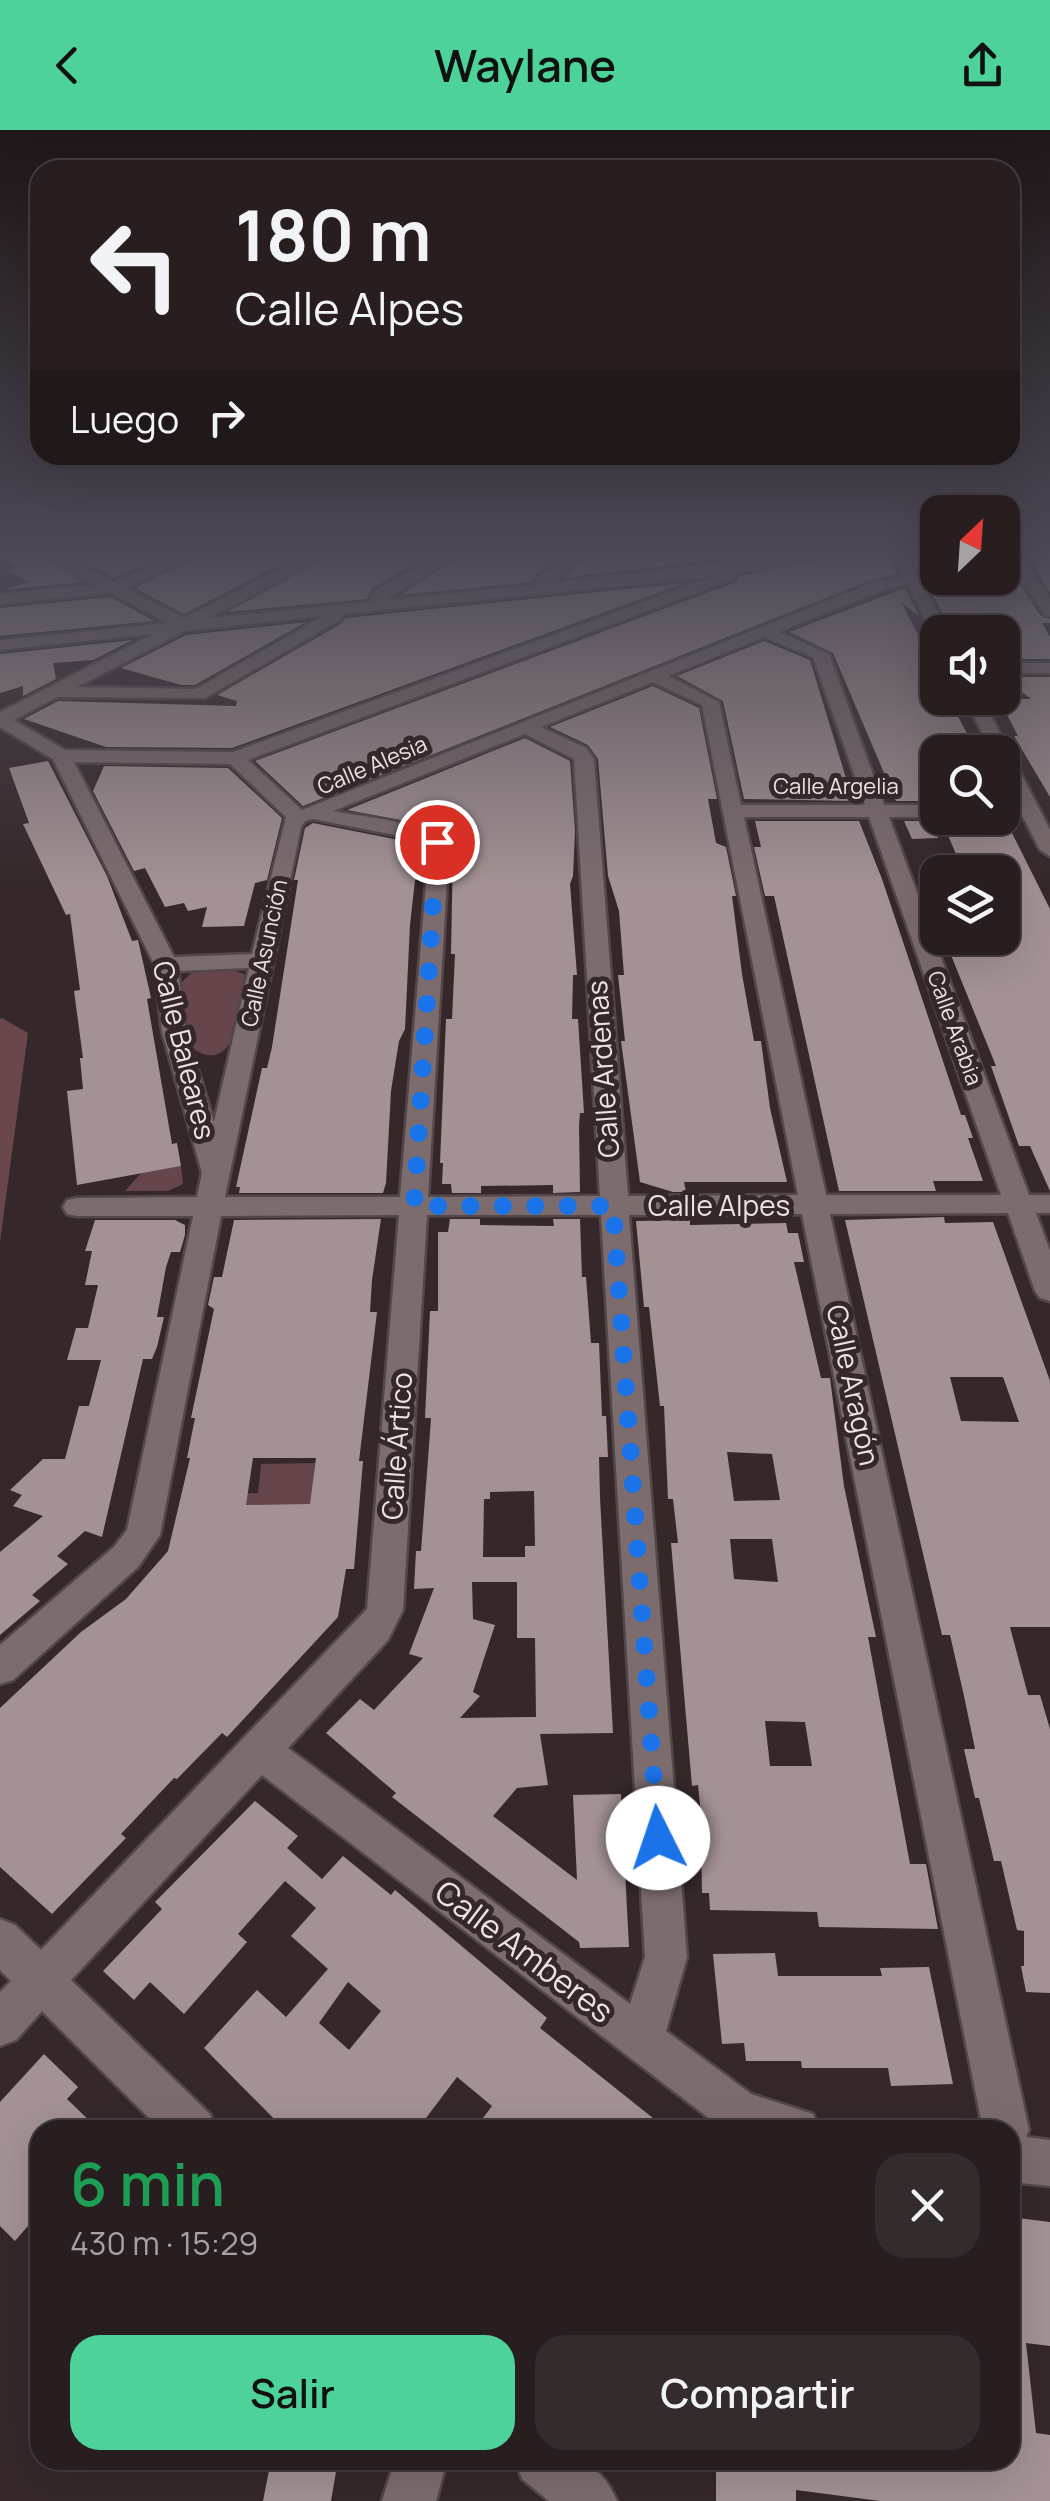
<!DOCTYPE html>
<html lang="es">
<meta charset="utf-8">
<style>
body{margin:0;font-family:Manrope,sans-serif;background:#342b2d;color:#f1f3f6;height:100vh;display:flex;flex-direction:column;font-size:38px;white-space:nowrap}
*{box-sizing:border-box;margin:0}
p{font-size:32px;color:#a5a2a5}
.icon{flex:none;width:55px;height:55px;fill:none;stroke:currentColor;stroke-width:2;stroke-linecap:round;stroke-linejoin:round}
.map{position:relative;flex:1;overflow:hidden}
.sheet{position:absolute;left:30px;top:1990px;width:990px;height:350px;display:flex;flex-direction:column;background:#281e20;border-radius:30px;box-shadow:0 10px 40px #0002,0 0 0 2px #443c3e}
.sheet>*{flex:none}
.hud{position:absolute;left:30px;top:30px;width:990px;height:305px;border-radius:30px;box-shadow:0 10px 40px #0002,0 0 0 2px #443c3e;background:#281e20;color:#f1f3f6;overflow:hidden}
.needle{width:65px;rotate:25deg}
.tools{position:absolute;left:920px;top:365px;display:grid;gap:20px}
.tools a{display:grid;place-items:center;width:100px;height:100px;border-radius:20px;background:#281e20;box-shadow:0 10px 40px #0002,0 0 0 2px #443c3e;font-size:50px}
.pin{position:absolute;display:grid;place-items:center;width:85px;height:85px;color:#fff;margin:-42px;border:5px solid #fff;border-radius:50%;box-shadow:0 2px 10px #0007}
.me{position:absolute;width:110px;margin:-55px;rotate:356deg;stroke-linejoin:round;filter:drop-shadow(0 0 8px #0008)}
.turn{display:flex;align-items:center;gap:35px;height:210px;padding:0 40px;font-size:45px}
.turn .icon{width:130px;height:130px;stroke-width:2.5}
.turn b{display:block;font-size:70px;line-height:85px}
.then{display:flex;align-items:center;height:95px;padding:0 40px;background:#0003;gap:20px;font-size:38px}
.round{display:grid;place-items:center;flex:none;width:105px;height:105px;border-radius:30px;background:#342b2d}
.overview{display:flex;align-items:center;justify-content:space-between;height:170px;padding:0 40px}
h1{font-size:60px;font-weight:600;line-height:75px;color:#1e9e55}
.button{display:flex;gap:20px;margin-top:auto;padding:20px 40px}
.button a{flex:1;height:115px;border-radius:30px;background:#4dd39a;color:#111;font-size:40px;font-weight:600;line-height:115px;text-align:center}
.button a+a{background:#342b2d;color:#f1f3f6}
header{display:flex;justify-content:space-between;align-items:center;height:130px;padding:0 40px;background:#4dd39a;color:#111;font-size:45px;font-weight:600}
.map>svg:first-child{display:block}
.green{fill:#65464a}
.forest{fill:#69474b}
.building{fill:#a39193;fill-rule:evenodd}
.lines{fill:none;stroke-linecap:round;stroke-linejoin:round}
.minor-casing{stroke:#534749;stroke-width:5}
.tertiary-casing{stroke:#534749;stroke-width:5}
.minor{fill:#7d6c6e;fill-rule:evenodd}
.tertiary{fill:#7d6c6e;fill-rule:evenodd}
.route{stroke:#1a73e8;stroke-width:18;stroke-dasharray:0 32.4}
.labels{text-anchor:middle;stroke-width:10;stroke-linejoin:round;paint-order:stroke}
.far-street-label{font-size:22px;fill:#ede3e4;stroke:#36282a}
.street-label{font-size:28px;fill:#ede3e4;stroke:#36282a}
.near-street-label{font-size:32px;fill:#ede3e4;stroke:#36282a}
</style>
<header><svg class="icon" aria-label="back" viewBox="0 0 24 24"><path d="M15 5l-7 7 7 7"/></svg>Waylane<svg class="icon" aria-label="share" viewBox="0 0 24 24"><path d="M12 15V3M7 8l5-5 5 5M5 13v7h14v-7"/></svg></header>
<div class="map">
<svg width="1050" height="2371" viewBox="0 0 1050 2371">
<rect width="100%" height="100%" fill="#36282a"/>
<!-- green -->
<path class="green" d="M224,837L244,844L247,850C241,879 235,952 188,915L177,857L193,841Z
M181,1036L183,1054L168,1061H125L142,1042Z
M315,1333L311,1374L157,1549L228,1364L258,1363L261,1334Z"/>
<!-- forest -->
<path class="forest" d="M2,888L28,903L0,1112V889Z"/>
<!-- building -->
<path class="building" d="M0,424H37L84,452L3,460L29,452L7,440L18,436Z
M69,424H169L114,448Z
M205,424H301L184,484L135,458Z
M333,424H432L371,459L367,469L227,482Z
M463,424H562L534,446L532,452L401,465Z
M590,424H762L563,448Z
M839,424H886L897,444L871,450L303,676L255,631L736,452L740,446Z
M1025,424H1050V462Z
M1002,427L1041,486L1050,489V493H1042L1050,507V529H1002V502L951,499L922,445L938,440V448H1002Z
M685,453L232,618L106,617L24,589L58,571L236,576L237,571L217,565L342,493L345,488Z
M905,458L919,486L901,472L929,525L938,547V568H948L977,622H938V671H896L833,523L789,502Z
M110,467L155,491L0,506V478Z
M306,492L195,555H181L121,538L186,505Z
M133,510L93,530L53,533L56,549L23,566V556L0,563V524Z
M764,511L810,530L853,671L744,669L723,571L677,546Z
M1050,547V667L1014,606H1018L999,569H1031L1002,547Z
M653,556L699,578L717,669H708L716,713L726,717L736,766H732L742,844L754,911H761L770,978L787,1052H684L686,1062H673L640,1052L621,911H625L618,845H624L619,781L608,746L598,629L588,615L550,597Z
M525,608L570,631L575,701L573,746L570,754L577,845H573L572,889H578L584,983H580L579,995L580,1062L553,1063V1055L481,1056V1063H452L451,1054H442L443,1033H440L446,889H452L455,824H451L453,717L444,705L416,693L347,680Z
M48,631L107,746L132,811L138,810L151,868L147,869L172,1014L177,1013L181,1036L77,1055L67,961L83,959L80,928H83L74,861L80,860L70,784L66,785L23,694L29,693L9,638Z
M104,636L228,638L282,688L267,750L255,753L244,796L202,797L207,777L188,781L184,773L165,777L145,738L134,741L93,661Z
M999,688L1006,691L1050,779V1061L1030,1016H1019L991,936H996L944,808H1004L1002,770H1016L995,727L956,724L941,689Z
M755,691H859L882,749L961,985H965L973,1008H968L983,1051H933L936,1061H839L774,766H765L754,717H761Z
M904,691H938V708L912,709Z
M313,693L414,713L425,719L422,750H415L410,795L405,899L399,911L391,961L386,1053L383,1063H239L240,1057H236L262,938H267L272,917L298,750H294L305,698Z
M944,1087L945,1093L993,1092L1050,1251V1497H1010L1028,1565H1040L1050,1599V1863L1026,1862L1021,1836H1024V1801L1017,1800L1001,1731H994L979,1668H975L964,1619H975L964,1566L950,1505H942L845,1090ZM950,1247H1003L1019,1292L961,1291Z
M381,1089L372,1150L370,1182H377L359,1331H363L354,1439H346L338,1487L227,1607L222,1603L177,1649L174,1648L121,1704L126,1708L52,1784L0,1737V1578L81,1502L126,1469L168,1421L190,1328H187L195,1288H191L214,1179L208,1175L214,1147H222L234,1090ZM253,1328H316L310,1374L246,1375Z
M450,1089H480V1095L554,1096L553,1089H580L582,1147H586L591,1213H599L602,1286H606L608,1327H599L600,1368L613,1603L540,1604L548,1655L517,1658L493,1686L577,1750L573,1665L621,1664L629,1817L580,1818L579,1812L392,1667L396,1663L326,1603L360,1569L374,1580L423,1528L409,1524L434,1458L414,1459L416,1421H421L429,1316L431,1288H425L430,1181H438V1102H448ZM534,1361L535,1416H525V1427H483L484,1369H490V1362ZM472,1452H517V1508H535L536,1587L460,1588L480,1566L473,1562L495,1495L473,1489Z
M95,1090H175L185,1095V1105L180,1122H171L166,1137L157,1187H164L157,1217L152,1229H143L102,1407L85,1401L57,1426L68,1434L32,1465L40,1471L0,1505V1422L43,1386L13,1376L22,1365L10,1360L43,1329H65L79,1276H89L101,1230H67L76,1198H88L98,1155H85L92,1121H85Z
M690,1090V1095L786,1093L788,1103H798L804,1132H794L821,1248H830L844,1356L876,1507H868L910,1734H926L938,1799L819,1797L817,1782L710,1780L709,1763H702L701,1714H704L698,1655L692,1656L671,1413H678L673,1369H668L664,1276H660L649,1177H644L636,1091ZM727,1322L772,1324L780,1370L734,1371ZM730,1409H772L778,1452L734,1449ZM765,1591L805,1592L812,1636H770Z
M255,1671L298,1706L287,1718L322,1749L343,1726L391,1765L395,1760L547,1888L540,1898L668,2000H474L492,1976L457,1947L426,1988L440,2000H285L204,1918L257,1860L286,1887L328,1839L291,1806L316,1778L285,1751L238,1804L247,1812L184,1884L150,1852L134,1870L103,1841L162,1779L155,1772ZM348,1852L381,1881L349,1920L319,1893Z
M775,1823L778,1846H882L880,1838L929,1837L953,1954L891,1956L888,1938H802L801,1931H746L744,1913L722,1914L713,1824Z
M44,1924L78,1957L67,1969L99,2000H40V2082L15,2111L0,2096V1972Z
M1010,2087L1050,2092V2216L1026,2213L1036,2303L1050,2305V2371H880L796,2360V2371H716V2330H1010Z
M271,2330H338L331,2371H263Z"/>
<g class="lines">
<!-- minor casing -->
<g class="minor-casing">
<path id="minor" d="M41,424H60L114,452L180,424H201L126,458L184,488L310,424H329L209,488L370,472L373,462L440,424H459L386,470L536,455V449L569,424H586L551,453L798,424H835L737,443L735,448L248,630L302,680L872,453L912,445L920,450L882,460L779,502L829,524L884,675H938V687H889L1029,1065H1050V1083H1036L1050,1121V1171L1040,1168L1035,1161L1008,1083L830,1084L1029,2000L1026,2007L1050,2010V2056L1010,2052V2000H983L802,1084L629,1085L687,1827L666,1901L751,1964L813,1984L820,2000L723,1999L262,1645L71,1850L210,1984L217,2000H161L42,1881L16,1910L0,1916V1862L11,1851L0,1840V1789L15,1795L41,1820L367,1479L399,1085L221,1086L160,1405L138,1437L13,1550L0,1554V1515L114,1417L127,1400L193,1086H77L67,1084L63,1077L67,1070L77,1068L197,1067L202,1043L162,901L154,834L53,629L0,597V582L153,504L0,520V510L168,493L111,463L0,474V464L96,455ZM714,446L233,622L65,620L14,590L57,567L205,568L340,490L343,484ZM323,486L196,559L77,557L185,501ZM764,507L813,527L865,675H741L719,572L668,546ZM653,552L702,575L798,1065L628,1066L594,629L586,618L541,597ZM525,604L574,629L600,1066L428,1067L449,717C437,692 361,687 333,681ZM74,632L230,634L286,687L252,824L174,827ZM744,687H869L1001,1065H826ZM313,689L415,709L429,717L400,1067H225L301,697L305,691ZM249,838L214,992L186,901L178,841ZM427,1085H601L645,1827L630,1874L288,1618L388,1510L403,1480Z
M1005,424H1020L1050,469V486L1044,484Z
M938,427V436L903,440L895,435Z
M1002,533H1050V543H1002Z
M1002,675H1030L1040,681L1030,687H1002Z
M395,2330H447L436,2371H382Z
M515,2330C561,2330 596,2320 617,2371H549L522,2349Z"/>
</g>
<!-- tertiary casing -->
<g class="tertiary-casing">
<path id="tertiary" d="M891,424H906L948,502L934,506Z
M964,568H982L1050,700V726L1040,720L1002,646V622H992Z"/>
</g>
<!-- minor -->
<use href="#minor" class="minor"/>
<!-- tertiary -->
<use href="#tertiary" class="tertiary"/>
</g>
<!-- sky -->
<linearGradient id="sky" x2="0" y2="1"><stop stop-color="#1e1617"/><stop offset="0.56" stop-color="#4c4855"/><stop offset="1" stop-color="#4c4855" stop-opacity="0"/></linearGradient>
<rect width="1050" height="756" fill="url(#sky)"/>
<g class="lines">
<!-- route -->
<path class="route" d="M437,712L414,1076H613L658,1708"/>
</g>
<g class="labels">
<!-- far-street labels -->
<g class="far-street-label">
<text transform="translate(372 635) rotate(-23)" y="8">Calle Alesia</text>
<text x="836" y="664">Calle Argelia</text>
<text transform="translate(264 823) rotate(-78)" y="8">Calle Asunción</text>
<text transform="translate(955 898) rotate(70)" y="8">Calle Arabia</text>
</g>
<!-- street labels -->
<g class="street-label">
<text transform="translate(184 920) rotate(76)" y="10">Calle Baleares</text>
<text transform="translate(603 939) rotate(-94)" y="10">Calle Ardenas</text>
<text x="719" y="1086">Calle Alpes</text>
<text transform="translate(853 1255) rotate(78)" y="10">Calle Aragón</text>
<text transform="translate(397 1316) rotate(-86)" y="10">Calle Ártico</text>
</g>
<!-- near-street labels -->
<g class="near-street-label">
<text transform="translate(524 1822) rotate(37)" y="11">Calle Amberes</text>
</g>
</g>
</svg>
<div class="tools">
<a><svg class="needle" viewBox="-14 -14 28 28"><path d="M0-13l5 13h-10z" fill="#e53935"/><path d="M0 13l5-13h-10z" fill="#a5a2a5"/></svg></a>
<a><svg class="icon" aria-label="sound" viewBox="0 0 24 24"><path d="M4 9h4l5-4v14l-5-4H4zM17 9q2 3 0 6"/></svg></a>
<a><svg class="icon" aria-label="search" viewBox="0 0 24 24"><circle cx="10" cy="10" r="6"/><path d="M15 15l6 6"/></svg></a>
<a><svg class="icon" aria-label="layers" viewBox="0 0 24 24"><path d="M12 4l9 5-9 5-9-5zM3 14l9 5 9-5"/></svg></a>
</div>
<div class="pin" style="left:437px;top:712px;background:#d93025"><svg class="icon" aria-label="arrive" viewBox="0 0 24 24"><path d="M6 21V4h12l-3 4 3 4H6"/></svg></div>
<svg class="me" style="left:658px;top:1708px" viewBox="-20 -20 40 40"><circle r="19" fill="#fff"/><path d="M0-13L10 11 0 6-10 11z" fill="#1a73e8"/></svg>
<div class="hud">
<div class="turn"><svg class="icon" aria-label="left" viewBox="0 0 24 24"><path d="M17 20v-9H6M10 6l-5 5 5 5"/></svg><div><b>180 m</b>Calle Alpes</div></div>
<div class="then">Luego<svg class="icon" aria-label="right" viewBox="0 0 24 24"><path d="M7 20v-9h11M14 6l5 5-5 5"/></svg></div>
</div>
<section class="sheet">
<div class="overview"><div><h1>6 min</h1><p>430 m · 15:29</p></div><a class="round"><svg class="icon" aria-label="close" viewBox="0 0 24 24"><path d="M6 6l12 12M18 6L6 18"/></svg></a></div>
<div class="button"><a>Salir</a><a>Compartir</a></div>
</section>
</div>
